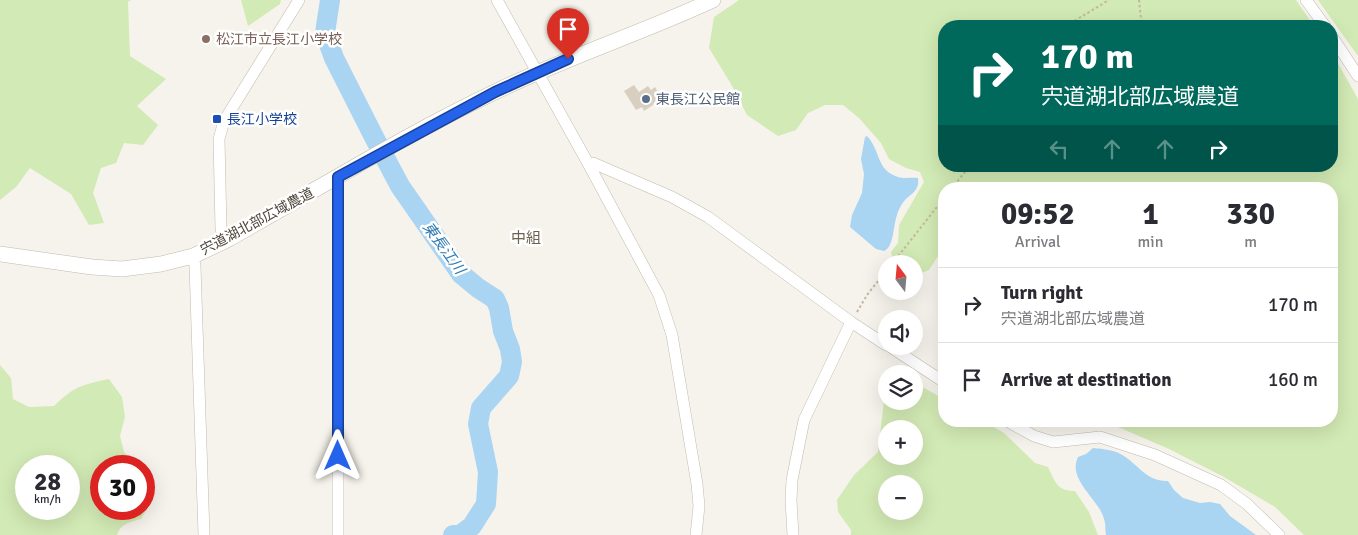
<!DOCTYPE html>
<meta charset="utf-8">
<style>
body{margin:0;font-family:Signika,"Noto Sans JP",sans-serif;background:#f2f2f3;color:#2b2b33;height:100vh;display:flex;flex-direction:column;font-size:19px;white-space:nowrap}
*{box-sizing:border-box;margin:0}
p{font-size:16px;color:#7c7c81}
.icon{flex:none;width:28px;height:28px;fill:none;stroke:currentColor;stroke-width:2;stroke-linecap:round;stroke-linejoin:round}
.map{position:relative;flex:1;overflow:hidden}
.sheet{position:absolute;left:938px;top:182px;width:400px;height:245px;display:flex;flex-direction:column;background:#fff;border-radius:20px;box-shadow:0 5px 20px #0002}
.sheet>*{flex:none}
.hud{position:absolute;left:938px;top:20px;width:400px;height:152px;border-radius:20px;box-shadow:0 5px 20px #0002;background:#00695c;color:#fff;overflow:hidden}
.needle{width:32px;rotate:344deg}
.controls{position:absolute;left:878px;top:255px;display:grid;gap:10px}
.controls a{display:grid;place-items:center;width:45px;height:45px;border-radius:50%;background:#fff;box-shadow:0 5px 20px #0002;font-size:25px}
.speed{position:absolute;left:15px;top:455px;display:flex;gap:10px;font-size:25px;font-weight:700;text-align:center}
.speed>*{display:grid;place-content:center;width:65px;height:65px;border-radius:50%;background:#fff;box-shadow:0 5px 20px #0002;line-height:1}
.speed small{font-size:12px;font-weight:400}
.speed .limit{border:8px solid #d22;background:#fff;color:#111}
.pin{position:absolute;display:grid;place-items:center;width:42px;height:42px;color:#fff;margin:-51px -21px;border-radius:50% 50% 50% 0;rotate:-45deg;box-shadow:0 0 5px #0007}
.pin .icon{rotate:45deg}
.me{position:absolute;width:55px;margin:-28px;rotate:0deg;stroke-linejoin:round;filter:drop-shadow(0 0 4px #0008)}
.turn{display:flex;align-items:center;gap:18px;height:105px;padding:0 20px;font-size:22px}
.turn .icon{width:65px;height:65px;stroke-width:2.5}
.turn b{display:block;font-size:35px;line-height:42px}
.lanes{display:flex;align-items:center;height:48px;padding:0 20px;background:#0003;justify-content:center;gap:25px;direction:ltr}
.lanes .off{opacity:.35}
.eta{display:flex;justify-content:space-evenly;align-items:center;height:85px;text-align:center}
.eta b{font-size:30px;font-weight:700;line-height:35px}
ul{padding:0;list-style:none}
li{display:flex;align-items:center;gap:15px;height:75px;padding:0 20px;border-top:1px solid #e1e1e2}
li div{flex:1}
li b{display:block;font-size:19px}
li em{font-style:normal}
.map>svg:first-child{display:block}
.green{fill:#d2eab5;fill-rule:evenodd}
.water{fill:#a9d4f2}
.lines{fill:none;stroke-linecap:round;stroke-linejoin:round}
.river{stroke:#a9d4f2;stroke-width:20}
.building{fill:#d8cfc1}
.minor-casing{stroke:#c2bbae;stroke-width:12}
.tertiary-casing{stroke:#c2bbae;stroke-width:16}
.path{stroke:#c4b79f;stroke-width:2;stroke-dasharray:2.5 2.5;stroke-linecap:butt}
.minor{stroke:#fff;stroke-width:11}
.tertiary{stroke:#fff;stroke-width:15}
.route-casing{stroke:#184099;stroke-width:12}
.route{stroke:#2563eb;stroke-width:9}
.education-dot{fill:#8d6e63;stroke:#fff;stroke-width:2}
.service-dot{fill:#5c6f8a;stroke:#fff;stroke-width:2}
.transit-dot{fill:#1a4fb4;stroke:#fff;stroke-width:2}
.labels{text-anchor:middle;stroke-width:5;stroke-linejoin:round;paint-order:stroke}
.education-label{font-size:14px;fill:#785e54;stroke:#fff;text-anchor:start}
.service-label{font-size:14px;fill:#4e5e75;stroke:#fff;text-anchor:start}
.transit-label{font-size:14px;fill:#164399;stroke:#fff;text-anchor:start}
.street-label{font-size:14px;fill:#4b4439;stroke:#fff}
.neighbourhood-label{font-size:15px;fill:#6e6250;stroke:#fff}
.water-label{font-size:15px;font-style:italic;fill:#2e7ab2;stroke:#fff}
</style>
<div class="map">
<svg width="1358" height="535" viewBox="0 0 1358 535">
<rect width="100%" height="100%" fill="#f6f3ec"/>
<!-- green -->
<path class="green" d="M0,0H131L128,2L130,56L166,79L137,106L158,125L143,145L124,143L116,163L101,168L93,193L104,223L89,225L71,194L30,168L16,187L0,200Z
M241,0H281L280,4L248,26Z
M739,0H1296L1314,26H944V166H1331V51L1358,99V535H1304L1275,507L1224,477L1169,449L1118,427L1100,421H1331V189H944V247L929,270L914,276V264H894L891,252L898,243L899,225L924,182L920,172L906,168L889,159L881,143L859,118L843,105H825L808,113L796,130L778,136L747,115L731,84L709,48L714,17Z
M1318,0H1358V56Z
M0,365L11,378L13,399L29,407L54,406C75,386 81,385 109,379L122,397L125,417L120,436L124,452L137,466H101V509H144V479L148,486L151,502L141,519C130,522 120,524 117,535H0ZM69,466V509H26V466Z
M915,383L944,399V421H984L1004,433L1035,463L1048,467C1055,481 1056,491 1075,491L1089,512L1098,535H851V530L838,512L837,500L854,475L878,452L884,401L886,400L914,401V384ZM886,429H914V456H886ZM886,484H914V511H886Z"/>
<!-- water -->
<path class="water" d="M867,136C881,151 876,170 898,177C905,179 911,177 918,178C920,193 908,194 902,204C900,207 898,211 897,215C893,226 894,247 884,251L876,249L850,227L852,215L862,193L864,174L861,159L865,137Z
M1093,448C1104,449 1115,450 1124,456C1139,466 1148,482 1168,481L1174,490L1183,498L1200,503L1210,502L1220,504L1230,516L1256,535H1106C1105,530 1106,524 1104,519C1099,499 1067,480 1078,457L1086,454Z"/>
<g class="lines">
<!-- river -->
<path class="river" d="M330,0L325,33L334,58L374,137L400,186L461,274L478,288L495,299L499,308L503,331L510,349L512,362L509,376L481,408L478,424L488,472L486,504L472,526L460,535H453"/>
</g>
<!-- building -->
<path class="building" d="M634,85L639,92L648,86L651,90L655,87L662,99L644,111L642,107L636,110L624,91Z"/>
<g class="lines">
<!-- minor casing -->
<g class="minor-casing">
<path id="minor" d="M497,0L589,165L659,295L672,335L697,484L699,506L696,535
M1306,0L1325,26
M1331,35L1358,76
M589,165L593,163L672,197L708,217L851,322L886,345
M225,241L221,229L219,139L224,121L299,0
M193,256L195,266L204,535
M889,346L944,382
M1007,421L1034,436L1053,442L1100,437L1155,455L1221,485L1247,504L1279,535
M338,535V177
M793,535L791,500L792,480L804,420L851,322"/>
</g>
<!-- tertiary casing -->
<g class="tertiary-casing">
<path id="tertiary" d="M0,254L92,267L122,269L161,264L193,256L225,241C315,191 404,135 497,91C567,57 642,33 713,0"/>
</g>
<!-- path -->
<path class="path" d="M1139,0L1141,19L1144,26
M1066,26L1109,0
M951,189L970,166
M892,264L944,198
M857,312L867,295L886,271"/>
<!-- minor -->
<use href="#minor" class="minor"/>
<!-- tertiary -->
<use href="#tertiary" class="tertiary"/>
</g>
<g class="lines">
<!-- route casing -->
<g class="route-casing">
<path id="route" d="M338,456V177L495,92L568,59"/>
</g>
<!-- route -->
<use href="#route" class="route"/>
</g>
<!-- markers -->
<circle class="education-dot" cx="206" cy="39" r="5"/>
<circle class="service-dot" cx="646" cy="99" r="5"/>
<rect class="transit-dot" x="212" y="114" width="10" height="10" rx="2.5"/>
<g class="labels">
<!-- education labels -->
<g class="education-label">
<text x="216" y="44">松江市立長江小学校</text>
</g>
<!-- service labels -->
<g class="service-label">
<text x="656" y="104">東長江公民館</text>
</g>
<!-- transit labels -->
<g class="transit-label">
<text x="227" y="124">長江小学校</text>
</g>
<!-- street labels -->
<g class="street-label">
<text transform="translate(257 221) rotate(-28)" y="5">宍道湖北部広域農道</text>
</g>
<!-- neighbourhood labels -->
<g class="neighbourhood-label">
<text x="526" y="243">中組</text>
</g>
<!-- water labels -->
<g class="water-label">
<text transform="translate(444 248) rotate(54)" y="5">東長江川</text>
</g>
</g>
</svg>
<div class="controls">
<a><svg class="needle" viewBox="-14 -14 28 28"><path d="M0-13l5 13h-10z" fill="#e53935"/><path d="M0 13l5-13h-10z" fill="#7c7c81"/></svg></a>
<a><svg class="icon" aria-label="sound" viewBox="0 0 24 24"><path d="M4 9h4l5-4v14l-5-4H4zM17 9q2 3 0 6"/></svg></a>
<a><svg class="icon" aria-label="layers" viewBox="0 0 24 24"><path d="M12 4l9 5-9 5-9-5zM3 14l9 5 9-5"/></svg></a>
<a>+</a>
<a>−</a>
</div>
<div class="speed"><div>28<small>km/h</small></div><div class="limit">30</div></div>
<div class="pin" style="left:568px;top:59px;background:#d93025"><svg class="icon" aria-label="arrive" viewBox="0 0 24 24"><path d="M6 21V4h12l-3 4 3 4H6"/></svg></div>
<svg class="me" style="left:338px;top:456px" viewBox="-20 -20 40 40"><path d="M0-17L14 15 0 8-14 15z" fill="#2563eb" stroke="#fff" stroke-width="4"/></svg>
<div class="hud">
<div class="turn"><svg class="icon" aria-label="right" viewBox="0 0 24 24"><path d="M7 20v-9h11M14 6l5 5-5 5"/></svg><div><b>170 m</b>宍道湖北部広域農道</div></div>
<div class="lanes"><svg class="icon off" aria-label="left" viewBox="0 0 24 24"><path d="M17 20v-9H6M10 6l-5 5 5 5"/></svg><svg class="icon off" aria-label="ahead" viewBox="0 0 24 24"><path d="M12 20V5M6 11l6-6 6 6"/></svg><svg class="icon off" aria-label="ahead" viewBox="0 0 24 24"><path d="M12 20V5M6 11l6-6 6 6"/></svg><svg class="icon" aria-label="right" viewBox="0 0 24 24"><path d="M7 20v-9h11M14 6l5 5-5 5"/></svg></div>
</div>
<section class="sheet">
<div class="eta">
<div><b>09:52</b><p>Arrival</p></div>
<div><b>1</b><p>min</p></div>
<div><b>330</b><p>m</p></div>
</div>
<ul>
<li><svg class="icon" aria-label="right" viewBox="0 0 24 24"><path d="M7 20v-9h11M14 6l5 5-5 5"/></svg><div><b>Turn right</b><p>宍道湖北部広域農道</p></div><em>170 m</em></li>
<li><svg class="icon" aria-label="arrive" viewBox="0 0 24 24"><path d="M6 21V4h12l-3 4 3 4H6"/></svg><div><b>Arrive at destination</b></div><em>160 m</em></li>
</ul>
</section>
</div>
